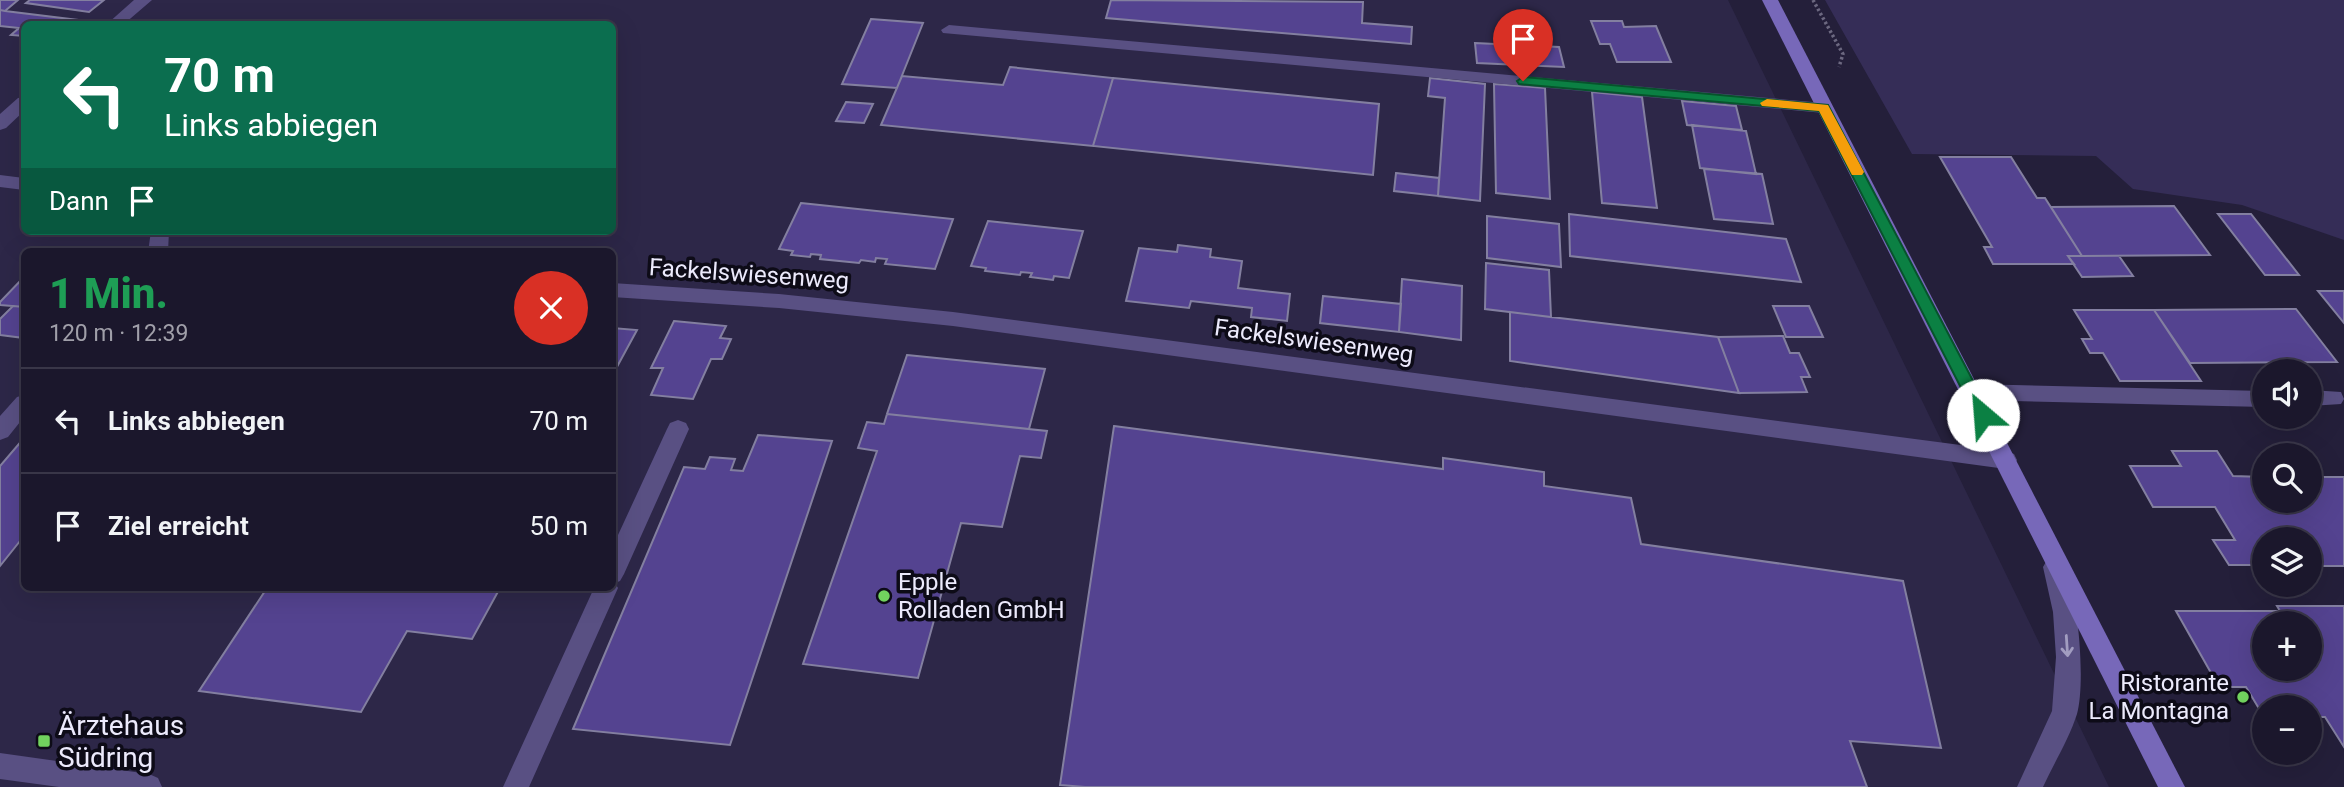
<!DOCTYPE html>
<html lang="de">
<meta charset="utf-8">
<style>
body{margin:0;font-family:Roboto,sans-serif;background:#282438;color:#f1f3f6;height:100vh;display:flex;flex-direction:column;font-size:26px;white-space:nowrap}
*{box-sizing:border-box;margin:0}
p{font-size:23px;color:#a09fa9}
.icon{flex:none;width:38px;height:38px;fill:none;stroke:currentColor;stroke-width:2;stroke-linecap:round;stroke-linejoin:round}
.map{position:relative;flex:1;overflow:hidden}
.details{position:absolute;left:21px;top:248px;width:595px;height:343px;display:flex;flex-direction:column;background:#1b172c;border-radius:10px;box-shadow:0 7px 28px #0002,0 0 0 2px #393648}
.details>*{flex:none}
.banner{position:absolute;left:21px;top:21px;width:595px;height:214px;border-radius:10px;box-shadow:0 7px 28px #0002,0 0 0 2px #393648;background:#0b6e4f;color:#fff;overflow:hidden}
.controls{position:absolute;left:2252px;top:359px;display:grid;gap:14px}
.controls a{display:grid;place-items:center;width:70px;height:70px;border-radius:50%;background:#1b172c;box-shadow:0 7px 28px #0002,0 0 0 2px #393648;font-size:35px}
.pin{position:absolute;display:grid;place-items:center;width:60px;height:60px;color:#fff;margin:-72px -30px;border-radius:50% 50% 50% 0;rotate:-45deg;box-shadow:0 0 7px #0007}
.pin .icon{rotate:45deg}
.me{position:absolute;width:77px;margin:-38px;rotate:333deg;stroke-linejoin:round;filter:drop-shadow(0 0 5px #0008)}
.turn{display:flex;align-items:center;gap:24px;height:147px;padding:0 28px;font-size:32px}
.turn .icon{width:91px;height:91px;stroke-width:2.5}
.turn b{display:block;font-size:49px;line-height:60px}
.then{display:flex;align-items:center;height:66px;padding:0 28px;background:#0003;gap:14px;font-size:26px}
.round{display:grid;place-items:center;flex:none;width:74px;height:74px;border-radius:37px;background:#282438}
.overview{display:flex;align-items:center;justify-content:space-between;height:119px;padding:0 28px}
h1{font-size:42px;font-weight:800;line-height:52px;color:#1e9e55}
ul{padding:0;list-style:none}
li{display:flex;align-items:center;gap:21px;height:105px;padding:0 28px;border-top:2px solid #393648}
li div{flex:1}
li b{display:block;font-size:26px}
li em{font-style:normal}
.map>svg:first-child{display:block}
.built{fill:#2d2748;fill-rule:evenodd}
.green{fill:#352d57}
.building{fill:#544390;stroke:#837fa0;stroke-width:2;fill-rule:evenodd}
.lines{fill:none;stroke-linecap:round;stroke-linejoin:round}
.path{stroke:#6c6880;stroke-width:3.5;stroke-dasharray:2.5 2.5;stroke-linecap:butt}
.service{fill:#595083;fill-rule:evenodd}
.minor{fill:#595083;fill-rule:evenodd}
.secondary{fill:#7768b9;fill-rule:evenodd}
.oneway{stroke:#a29dc0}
.route{fill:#0b8043;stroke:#07532c;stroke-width:2}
.slow{fill:#f59e0b}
.poi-dot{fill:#71d25e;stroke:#0d0b17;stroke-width:2.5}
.labels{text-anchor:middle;stroke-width:7;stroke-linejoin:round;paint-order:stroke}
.street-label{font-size:24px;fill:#eceafc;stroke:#0d0b17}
.poi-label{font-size:24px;fill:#eceafc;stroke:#0d0b17;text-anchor:start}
.near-poi-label{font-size:28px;fill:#eceafc;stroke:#0d0b17;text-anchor:start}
</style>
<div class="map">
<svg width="2344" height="787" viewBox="0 0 2344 787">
<rect width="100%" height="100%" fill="#241f3a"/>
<!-- built -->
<path class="built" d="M0,0H1728L2109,787H0ZM24,24H612V231H24ZM24,252H612V588H24Z"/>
<!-- green -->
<path class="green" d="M1825,0H2344V240L2242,205L2133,189L2096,156L1912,154Z"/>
<!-- building -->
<path class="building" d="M0,0H18L5,11L0,10Z
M30,0H104L89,12L26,3Z
M1111,0L1363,2L1362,23L1412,27L1411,44L1106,18Z
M0,10L5,11L78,20L72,24H24V36L11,35L19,28L0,26Z
M871,19L923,23L897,88L842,84Z
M566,20L599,22L598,24H563Z
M1591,21H1622L1624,27L1656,26L1671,62H1617L1610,44H1600Z
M1475,43L1559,47L1564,67L1477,63Z
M1010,67L1113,78L1093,146L881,125L902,76L1003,85Z
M1113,78L1379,104L1373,175L1093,146Z
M1430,78L1485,84L1480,201L1438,196L1445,98L1428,96Z
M1494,84L1545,88L1550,199L1496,193Z
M1592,92L1642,97L1657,208L1602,203Z
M1682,101L1736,106L1742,130L1687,125Z
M846,102L873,104L864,123L836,121Z
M1692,125L1746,131L1756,174L1700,168Z
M1940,157H2011L2037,198H2045L2082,256H2068L2074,264H1993L1984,247H1992Z
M1704,169L1762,174L1773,224L1714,219Z
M1396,173L1439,178L1438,196L1394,191Z
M801,203L953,219L935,269L885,264L887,259L876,258L875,262L861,260L859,263L820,259L821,255L811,254L810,257L791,255L793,251L779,249Z
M2174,206L2210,255L2082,256L2051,207Z
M1569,214L1786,239L1801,282L1570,256Z
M2218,214H2251L2299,275H2265Z
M1487,216L1559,224L1561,267L1487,258Z
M988,221L1083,231L1069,278L1054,276L1053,280L1030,277L1032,273L1021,272L1020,275L985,271L986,268L971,266Z
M1178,245L1211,249L1210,257L1242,261L1238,288L1290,294L1287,321L1251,317L1252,308L1191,301L1189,308L1126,301L1139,248L1177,252Z
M2068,256H2119L2133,276L2082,277Z
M1486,263L1549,270L1551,317L1485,309Z
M24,277V307L0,305V302Z
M1402,279L1462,286L1461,340L1399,332Z
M2318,291H2344V323Z
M1323,296L1401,304L1399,332L1320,323Z
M13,306L24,307V338L0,335V319Z
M1773,306H1809L1823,337H1786Z
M2296,309L2337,362L2190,363L2154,310Z
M2074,310H2154L2201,381H2120L2103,353H2090L2082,339H2092Z
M1510,312L1718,337L1739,393L1510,361Z
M674,321L726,326L720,338L731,339L722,359H711L693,399L651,395L663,368H651Z
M612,328L637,330L612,376Z
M1783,336L1790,353H1799L1810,377H1801L1807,392L1739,393L1718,337Z
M907,355L1045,369L1029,429L887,414Z
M887,414L1047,431L1041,458L1020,456L1002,527L961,523L918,678L803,664L877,451L858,448L867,422L884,424Z
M1114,426L1443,469V458L1544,472V486L1631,498L1641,544L1903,581L1941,748L1850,741L1867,787H1085L1060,785Z
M758,435L832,441L730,745L573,729L684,467L705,469L710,457L735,459L731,470L743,471Z
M24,438V536L0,566V466Z
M2172,451H2217L2233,476L2264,477V500H2310V477H2344V566H2310V539H2264V565H2229L2213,540H2235L2215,507H2153L2130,466H2181Z
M267,588H500L472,639L407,631L361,712L199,691Z
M2277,606H2344V747L2325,717H2310V707H2264V717L2246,687H2219L2176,611H2280ZM2264,623H2310V668H2264Z"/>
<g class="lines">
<!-- path -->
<path class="path" d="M1813,0L1843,54L1839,67"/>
<!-- service -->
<path class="service" d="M949,25L1824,103L1833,108L1824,113L943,33L941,30Z
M1971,384L2264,391V407L1971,400L1964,398L1961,392L1964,386Z
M2310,390L2341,392L2344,399L2341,404L2310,406Z
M678,420L686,423L689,429L624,574L620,581L615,583L618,588L529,787H503L594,588H612V548L667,429L670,423Z"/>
<!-- minor -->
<path class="minor" d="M134,0H152L124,24H107Z
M24,97V111L6,128L0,130V114L18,98Z
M0,175L24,178V190L0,187Z
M151,231H169L168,252H148Z
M612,283L779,294L953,312L2006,451L2014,454L2017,460L2014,466L2006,469L953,326L779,308L612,297Z
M24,395V417L8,437L0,440V416L17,397Z
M2055,557L2063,560C2078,590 2086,682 2077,714C2069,739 2054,763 2043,787H2017L2052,711L2056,657L2053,612L2043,567L2047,560Z
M0,753L149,774L158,778L162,787H59L0,779Z"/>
<!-- secondary -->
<path class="secondary" d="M1762,0H1778L2185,787H2158Z"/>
</g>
<!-- one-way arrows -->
<defs><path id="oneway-shaft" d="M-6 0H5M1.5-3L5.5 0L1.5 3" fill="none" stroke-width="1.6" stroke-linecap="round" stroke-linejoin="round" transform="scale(1.75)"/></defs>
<use class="oneway" href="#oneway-shaft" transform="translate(2067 646) rotate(86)"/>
<!-- route -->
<path class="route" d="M1523,77L1828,105L1991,415L1988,419H1977L1819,111L1519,84L1517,81Z"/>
<!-- slow -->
<path class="slow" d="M1767,99L1828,105L1864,172L1862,175H1852L1819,111L1762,106L1760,103Z"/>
<!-- markers -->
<g class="poi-dot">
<circle cx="884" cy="596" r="7"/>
<circle cx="2243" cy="697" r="7"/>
<rect x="37" y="734" width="14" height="14" rx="3.5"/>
</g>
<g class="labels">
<!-- street labels -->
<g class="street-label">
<text transform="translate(749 274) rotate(4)" y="8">Fackelswiesenweg</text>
<text transform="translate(1314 341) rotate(8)" y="8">Fackelswiesenweg</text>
</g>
<!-- poi labels -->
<g class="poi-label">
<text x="898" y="590">Epple<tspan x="898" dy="28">Rolladen GmbH</tspan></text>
<text x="2229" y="691" text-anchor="end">Ristorante<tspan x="2229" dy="28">La Montagna</tspan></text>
</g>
<!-- near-poi labels -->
<g class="near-poi-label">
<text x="58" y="735">Ärztehaus<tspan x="58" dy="32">Südring</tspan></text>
</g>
</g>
</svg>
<div class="controls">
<a><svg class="icon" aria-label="sound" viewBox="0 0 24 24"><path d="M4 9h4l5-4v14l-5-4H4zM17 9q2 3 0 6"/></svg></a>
<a><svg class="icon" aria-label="search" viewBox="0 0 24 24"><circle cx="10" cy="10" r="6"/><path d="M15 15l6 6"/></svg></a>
<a><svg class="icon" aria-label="layers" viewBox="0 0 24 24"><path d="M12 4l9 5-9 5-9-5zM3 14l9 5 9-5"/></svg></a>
<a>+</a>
<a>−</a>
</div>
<div class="pin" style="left:1523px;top:81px;background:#d93025"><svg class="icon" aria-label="arrive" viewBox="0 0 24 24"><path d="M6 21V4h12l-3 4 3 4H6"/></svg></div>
<svg class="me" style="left:1983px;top:415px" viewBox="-20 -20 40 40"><circle r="19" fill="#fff"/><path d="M0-13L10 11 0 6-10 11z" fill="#0b8043"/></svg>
<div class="banner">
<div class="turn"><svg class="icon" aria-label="left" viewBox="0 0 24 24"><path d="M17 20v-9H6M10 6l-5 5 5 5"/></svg><div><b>70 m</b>Links abbiegen</div></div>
<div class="then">Dann<svg class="icon" aria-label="arrive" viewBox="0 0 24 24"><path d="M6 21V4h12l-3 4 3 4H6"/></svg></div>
</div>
<section class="details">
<div class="overview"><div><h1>1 Min.</h1><p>120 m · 12:39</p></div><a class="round" style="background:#d93025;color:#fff"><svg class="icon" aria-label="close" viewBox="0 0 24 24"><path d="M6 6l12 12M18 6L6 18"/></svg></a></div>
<ul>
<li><svg class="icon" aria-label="left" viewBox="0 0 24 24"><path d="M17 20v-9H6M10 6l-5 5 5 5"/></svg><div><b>Links abbiegen</b></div><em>70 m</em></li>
<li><svg class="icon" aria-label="arrive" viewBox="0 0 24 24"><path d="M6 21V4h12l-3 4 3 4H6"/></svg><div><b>Ziel erreicht</b></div><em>50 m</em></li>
</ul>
</section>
</div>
